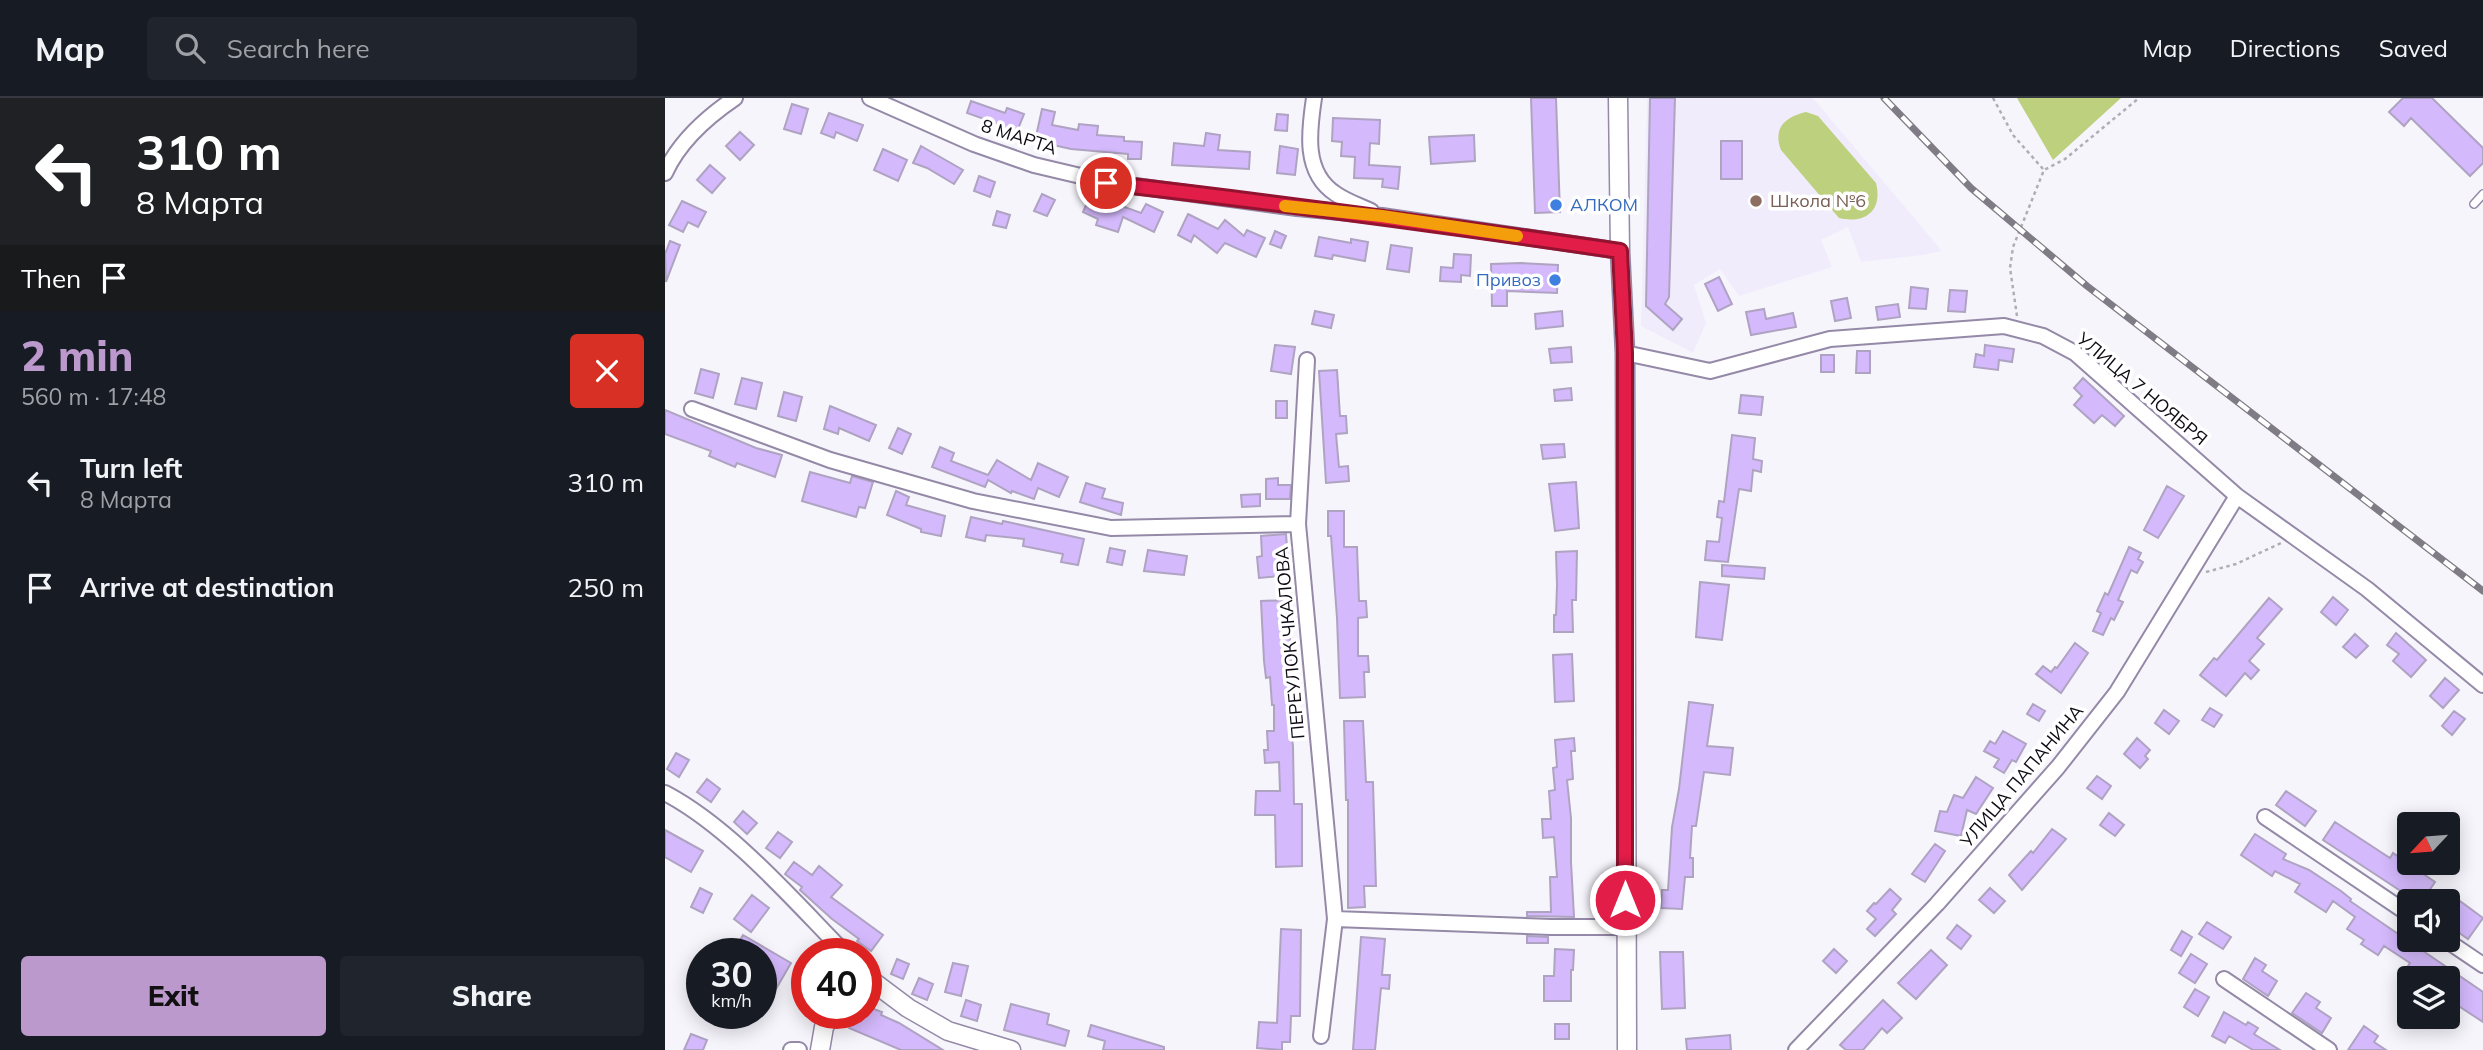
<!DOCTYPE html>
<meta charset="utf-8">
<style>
body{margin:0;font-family:Mulish,sans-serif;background:#20242c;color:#f1f3f6;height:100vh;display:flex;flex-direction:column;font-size:26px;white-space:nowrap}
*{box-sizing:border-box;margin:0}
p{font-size:23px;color:#9ea1a6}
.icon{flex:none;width:38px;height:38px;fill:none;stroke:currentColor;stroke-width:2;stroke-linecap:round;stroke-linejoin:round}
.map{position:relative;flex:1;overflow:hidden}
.sheet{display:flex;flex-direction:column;background:#171b24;width:665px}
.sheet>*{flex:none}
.banner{background:#202124;color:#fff;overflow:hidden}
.needle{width:46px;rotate:244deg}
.controls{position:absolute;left:1732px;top:714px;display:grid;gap:14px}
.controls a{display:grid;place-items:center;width:63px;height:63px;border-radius:7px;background:#171b24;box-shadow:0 4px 18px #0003;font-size:35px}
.speed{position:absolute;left:21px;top:840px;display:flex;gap:14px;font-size:35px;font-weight:700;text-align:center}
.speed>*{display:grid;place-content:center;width:91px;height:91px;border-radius:50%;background:#171b24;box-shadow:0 4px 18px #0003;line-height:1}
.speed small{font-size:18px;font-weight:400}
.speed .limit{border:10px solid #d22;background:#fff;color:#111}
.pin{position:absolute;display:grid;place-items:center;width:60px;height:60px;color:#fff;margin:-30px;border:4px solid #fff;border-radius:50%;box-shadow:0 2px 7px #0007}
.me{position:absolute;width:77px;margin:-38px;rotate:0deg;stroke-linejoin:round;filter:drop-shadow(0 0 5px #0008)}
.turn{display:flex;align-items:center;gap:24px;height:147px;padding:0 21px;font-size:32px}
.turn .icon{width:91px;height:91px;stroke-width:2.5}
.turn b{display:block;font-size:49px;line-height:60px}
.then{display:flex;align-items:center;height:66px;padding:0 21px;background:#0003;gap:14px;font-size:26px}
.round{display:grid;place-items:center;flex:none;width:74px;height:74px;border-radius:7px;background:#20242c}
.summary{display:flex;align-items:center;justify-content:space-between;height:119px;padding:0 21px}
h1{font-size:42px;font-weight:800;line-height:52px;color:#bc99cd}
.action{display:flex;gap:14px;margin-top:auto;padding:14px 21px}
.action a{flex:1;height:80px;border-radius:7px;background:#bc99cd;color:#111;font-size:28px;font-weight:800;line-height:80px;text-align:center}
.action a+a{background:#20242c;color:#f1f3f6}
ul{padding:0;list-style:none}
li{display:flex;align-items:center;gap:21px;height:105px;padding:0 21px}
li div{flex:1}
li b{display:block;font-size:26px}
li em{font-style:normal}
header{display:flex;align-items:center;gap:42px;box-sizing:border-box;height:98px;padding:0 35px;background:#171b24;border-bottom:2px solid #363941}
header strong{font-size:33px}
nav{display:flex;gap:38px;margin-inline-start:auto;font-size:24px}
.search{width:490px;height:63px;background:#20242c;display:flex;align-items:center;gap:18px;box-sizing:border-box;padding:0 24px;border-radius:7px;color:#9ea1a6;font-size:26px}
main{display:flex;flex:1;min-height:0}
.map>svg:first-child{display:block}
.built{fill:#f1ecfc}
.green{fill:#bcd07d}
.building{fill:#d4b9fc;stroke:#afa3c2;stroke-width:2}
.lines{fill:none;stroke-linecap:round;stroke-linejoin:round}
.service-casing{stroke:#9489a7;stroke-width:10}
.minor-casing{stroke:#9489a7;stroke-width:18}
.tertiary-casing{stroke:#9489a7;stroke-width:21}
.path{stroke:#b0aeb5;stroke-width:2.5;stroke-dasharray:3.5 3.5;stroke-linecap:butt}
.service{stroke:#fff;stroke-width:7}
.minor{stroke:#fff;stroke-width:14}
.tertiary{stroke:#fff;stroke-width:18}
.rail-casing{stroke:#7f7c85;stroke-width:7}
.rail{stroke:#fff;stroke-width:4.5;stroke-dasharray:13;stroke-linecap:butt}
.route-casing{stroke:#92132f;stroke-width:18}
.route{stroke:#e11d48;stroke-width:12}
.slow{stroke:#f59e0b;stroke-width:12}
.education-dot{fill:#8d6e63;stroke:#fff;stroke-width:2.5}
.shop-dot{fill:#3f7fe0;stroke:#fff;stroke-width:2.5}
.labels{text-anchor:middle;stroke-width:7;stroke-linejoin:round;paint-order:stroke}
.street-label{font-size:18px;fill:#0e0a14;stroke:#fff}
.education-label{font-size:18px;fill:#785e54;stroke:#fff;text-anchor:start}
.shop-label{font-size:18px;fill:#366cbe;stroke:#fff;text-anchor:start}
</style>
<header>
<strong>Map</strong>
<div class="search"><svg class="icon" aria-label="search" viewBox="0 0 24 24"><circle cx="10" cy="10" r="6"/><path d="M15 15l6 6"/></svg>Search here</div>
<nav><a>Map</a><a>Directions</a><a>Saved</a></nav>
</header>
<main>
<section class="sheet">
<div class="banner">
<div class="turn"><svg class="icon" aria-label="left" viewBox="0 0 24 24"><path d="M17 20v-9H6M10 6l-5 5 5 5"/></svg><div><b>310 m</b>8 Марта</div></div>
<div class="then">Then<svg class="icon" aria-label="arrive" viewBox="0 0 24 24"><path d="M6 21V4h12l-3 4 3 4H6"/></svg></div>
</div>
<div class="summary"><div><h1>2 min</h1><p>560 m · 17:48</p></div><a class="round" style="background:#d93025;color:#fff"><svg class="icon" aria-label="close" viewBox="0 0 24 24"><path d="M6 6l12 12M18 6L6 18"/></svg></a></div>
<ul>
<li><svg class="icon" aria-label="left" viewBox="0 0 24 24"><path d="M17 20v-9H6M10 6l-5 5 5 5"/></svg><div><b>Turn left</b><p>8 Марта</p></div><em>310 m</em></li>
<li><svg class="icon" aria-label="arrive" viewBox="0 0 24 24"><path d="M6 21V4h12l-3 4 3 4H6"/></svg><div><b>Arrive at destination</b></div><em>250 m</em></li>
</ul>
<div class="action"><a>Exit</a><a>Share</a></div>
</section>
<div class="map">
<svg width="1818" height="952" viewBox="0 0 1818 952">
<rect width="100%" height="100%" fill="#f7f5fc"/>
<!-- built -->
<path class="built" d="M982,0H1148L1277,153L1258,157L1196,164L1183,129L1156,142L1167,169L1074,198L1055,171L1029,187L1041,225L1028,255L976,228Z"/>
<!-- green -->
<path class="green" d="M1352,0H1456L1388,62Z
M1141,14L1153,18L1211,85C1218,113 1200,126 1174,120L1116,52C1108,31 1119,19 1141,14Z"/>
<!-- building -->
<path class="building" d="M866,0H891L895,114L870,115Z
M985,0H1010L1004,199L1000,206L1017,221L1008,232L981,208Z
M1738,0H1767L1818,50V65L1805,78L1746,20L1739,28L1724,14Z
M306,3L340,15L342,10L359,16L351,36L335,30L336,27L302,15Z
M127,6L143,11L136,36L119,31Z
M377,11L390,14L387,27L413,32L414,26L433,28L432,37L459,39V43L477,44L476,61H463V56L406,51L370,43Z
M164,15L198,27L192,43L171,34L169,40L156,35Z
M612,16L623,17L622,33L610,32Z
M668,20L715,22L714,46L705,45L704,67L735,69L733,91L717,89L718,81L689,80L690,59L676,58L677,44L667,43Z
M75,34L89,47L75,62L61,48Z
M541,35L555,37L553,52L585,54L584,71L507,67L509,45L539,48Z
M809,37L810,63L766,66L764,39Z
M1056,43H1077V81H1056Z
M256,48L298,72L289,86L262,70L248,65Z
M615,48L633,51L630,77L612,75Z
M218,51L242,62L233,83L209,72Z
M45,67L60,80L47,95L32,82Z
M314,78L330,84L325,99L309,93Z
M377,96L390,102L382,118L369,113Z
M424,100L441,107L443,103L476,115L481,106L498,114L489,134L458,119L453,134L431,127L433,121L418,114Z
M17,103L41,114L33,129L23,124L18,134L4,127Z
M332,113L345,117L341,130L328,127Z
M523,116L553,131L560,122L579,138L582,132L600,140L591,159L560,145L552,155L529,137L526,144L513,137Z
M610,133L621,138L616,150L605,146Z
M654,139L686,145V141L703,144L700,163L668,157L667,161L650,158Z
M5,143L15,147L1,184L0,156Z
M726,147L747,150L744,174L722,171Z
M789,156L806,157L805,178L796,177V184L775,183L776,169L788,170Z
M856,165L893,167L892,195L842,193V208H827L826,166Z
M1054,179L1067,206L1053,213L1040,186Z
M1246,189L1263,191L1261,211L1244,210Z
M1285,192L1302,193L1300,214L1283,213Z
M1182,200L1186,220L1170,223L1166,203Z
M1233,206L1235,219L1213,222L1211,209Z
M1099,211L1101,221L1128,215L1131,229L1086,237L1081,214Z
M650,213L669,217L666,230L647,226Z
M897,213L898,228L871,231L870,216Z
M610,247L630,249L626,276L606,273Z
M1320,247L1349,251L1347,264L1334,262L1333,272L1309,269L1311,256L1319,258Z
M906,249L907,264L886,265L884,251Z
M1192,253H1205V275H1191Z
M1156,257H1169V274H1156Z
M36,271L54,276L48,300L30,295Z
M672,272L675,318H681L682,335L671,336L674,369L683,368L684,383L661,385L654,273Z
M77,280L97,285L91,311L70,306Z
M1418,280L1459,318L1450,328L1437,317L1429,325L1409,307L1417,298L1409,290Z
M906,290L907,302L890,303L889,292Z
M119,294L137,299L131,323L113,318Z
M1076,297L1098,299L1096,317L1074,315Z
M611,303H622V320H611Z
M165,308L211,327L204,343L174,330L173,336L159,331Z
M0,312L91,350L117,357L110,379L72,365L70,369L44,358L46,353L0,336Z
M233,330L246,336L237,356L224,350Z
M1067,337L1090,340L1088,361L1097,363L1096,374L1088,372L1086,393L1074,391L1063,464L1040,462L1042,443L1054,444L1057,420L1052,419L1054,403L1059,404Z
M899,346L900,359L878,361L876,347Z
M275,349L289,355L286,363L323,377L332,362L366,382L373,365L403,379L394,399L373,390L369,401L347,393L346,395L323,382L320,389L267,369Z
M145,374L185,385L187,378L208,384L200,410L194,409L191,419L137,403Z
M613,380V387H626L625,401H601V381Z
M911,384L914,430L890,433L884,386Z
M421,385L440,391L437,400L458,405L456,417L415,404Z
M1502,388L1519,398L1493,440L1479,432Z
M231,393L244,399L241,407L280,418L276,438L256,434V431L222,417Z
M595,396V408L577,409L576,397Z
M663,413H679V449H692L694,503H701L702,519L693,520V558H703L704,574H699L700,599L675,600L672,520L666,438H663Z
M306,419L337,426L338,423L419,441L413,467L396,464L398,456L358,448L359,441L321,437L320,443L301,439Z
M621,436L624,477L594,480L592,459L597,458L596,438Z
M1464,449L1476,455L1473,461L1478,464L1472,475L1466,472L1453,502L1458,504L1449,522L1446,520L1438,537L1428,533L1436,515L1432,513L1440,495L1443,497Z
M445,450L460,453L457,467L442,464Z
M483,452L522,458L519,477L479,473Z
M912,453L911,502H907L908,534H889V517H891L892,487L891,454Z
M1057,467L1100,470L1099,481L1057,478Z
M1035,484L1064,487L1057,542L1031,539Z
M1668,499L1683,512L1671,527L1656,514Z
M1604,500L1617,511L1592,540L1599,546L1584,563L1594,572L1586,581L1580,575L1561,598L1535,577L1549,560L1552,562Z
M623,502L628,606L626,632L628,648L629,706H637V768L611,769L610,717H590L591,693H615L614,664L600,665L599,652H603L602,633H609V607H607L605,579L601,580L599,563L596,503Z
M1731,535L1761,562L1746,579L1728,563L1734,556L1722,547Z
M1690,536L1703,548L1691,560L1678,549Z
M1410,545L1423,555L1396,595L1371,576L1378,568L1386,574L1390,569L1392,570Z
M907,556L909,603L890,604L888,557Z
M1780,580L1794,592L1778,610L1765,598Z
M1024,604L1048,607L1042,648L1068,650L1065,677L1039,674L1031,728H1027L1025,760H1028V779H1020L1017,811L996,810L997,792H1003L1007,729L1014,691Z
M1368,606L1380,613L1374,623L1362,616Z
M1545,610L1557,617L1549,629L1537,622Z
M1499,612L1514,623L1504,636L1490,625Z
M1789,613L1800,621L1787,637L1777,628Z
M679,623H698L701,684H708L711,788H699L700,809L683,810V702H681Z
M1338,633L1361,646L1351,664L1347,662L1339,675L1329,669L1334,661L1319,653L1325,643L1330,646Z
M909,640L910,653H906L908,681L902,682L906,720V764L909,819L862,818V814H886L885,779H892L889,739L878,740L877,721H886L884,693L890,692L888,670L892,669L890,642Z
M1472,640L1485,652L1480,658L1483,661L1475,670L1459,656Z
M11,655L24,662L14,679L2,671Z
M1432,678L1446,688L1437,701L1422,690Z
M1311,679L1328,690L1311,716L1302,712L1296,738L1270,733L1275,713L1282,714L1289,697L1298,700Z
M42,681L55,691L46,704L32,694Z
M1621,693L1651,713L1640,728L1611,707Z
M78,713L92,725L82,736L69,724Z
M1444,715L1459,727L1450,738L1435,727Z
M1670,724L1725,760L1728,755L1770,784L1757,803H1751L1658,742Z
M1387,731L1401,741L1357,792L1344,777L1366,753L1368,755Z
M0,732L38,753L26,774L0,759Z
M113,734L127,744L115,760L101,750Z
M1590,736L1621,756L1618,761L1644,772L1676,793L1686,801L1685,803L1818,894V924L1789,905L1791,902L1783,897V880H1762L1743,868L1745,865L1719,848L1713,857L1696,846L1699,842L1682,831L1690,819L1668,803L1661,814L1630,794L1635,786L1610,773L1607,778L1576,757Z
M1270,746L1280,753L1260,784L1247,776Z
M129,764L147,777L154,768L177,787L166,799L218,837L206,853L192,843L194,841L167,821L135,792L137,789L120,776Z
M35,790L47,796L38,815L26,809Z
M1325,790L1340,803L1329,815L1314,802Z
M1225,791L1236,801L1227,812L1231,816L1210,838L1202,831L1211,821L1202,813L1209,805L1211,806Z
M87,797L104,810L86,834L69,821Z
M1795,803L1818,820L1803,841L1783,827V820Z
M1542,824L1566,839L1558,851L1534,836Z
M1292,827L1306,838L1296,851L1282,840Z
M616,831L636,832L635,918H626L625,944H617V952L592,950L594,924L612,925Z
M1517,833L1527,839L1516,858L1506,852Z
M78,837L126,865L111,891L96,883V856H67Z
M862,838L883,839V845H862Z
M696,839L720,841L717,877H725L724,891L716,890L710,952H688Z
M890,851L909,852L908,872H906V903H879V878H889Z
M1169,851L1182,863L1171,875L1158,863Z
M1266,852L1282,867L1251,901L1233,885Z
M995,854H1018L1020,910L997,911Z
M1526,856L1542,866L1530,885L1514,875Z
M1590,860L1601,867L1597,873L1612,883L1603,898L1578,881Z
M232,861L244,866L238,881L226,876Z
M288,865L303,868L296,898L280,894Z
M254,880L268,886L262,902L247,896Z
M1530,891L1544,899L1533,918L1519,909Z
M1641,895L1655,904L1651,910L1666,920L1657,935L1627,915Z
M301,902L316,907L312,923L296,918Z
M1218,902L1237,920L1222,935L1217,930L1198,952H1181L1175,947Z
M346,906L384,916L382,926L404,933L400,948L339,932Z
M201,908L217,914L216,917L234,925L278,952H236L184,930L190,915H201Z
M1559,914L1581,927L1583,924L1593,930L1589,936L1615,952H1588L1564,938L1560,945L1547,938Z
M890,926H904V941H890Z
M426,927L499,949V952H438L440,943L423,938Z
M1699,928L1713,938L1709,944L1721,952H1683Z
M26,936L42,942L38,952H19Z
M1065,937L1066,952H1022L1021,941Z"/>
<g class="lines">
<!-- service casing -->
<g class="service-casing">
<path id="service" d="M1809,106L1818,96"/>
</g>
<!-- minor casing -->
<g class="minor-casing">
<path id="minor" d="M205,0L309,46L369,67L441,84L632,110L717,118L955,153
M649,0C644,33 638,75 671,96C681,103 695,108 706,113
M0,75C14,44 42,19 70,0
M960,255L1045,273L1165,241L1339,228L1378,238L1410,255L1572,398L1702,491L1818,587
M27,311L165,362L308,403L446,430L633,426L670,821L656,938
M633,426L642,262
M0,695C65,729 129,803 181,856
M1600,719L1745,817
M670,821L886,829H960
M1781,842L1818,867
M1559,881L1664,952
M126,952H134
M1131,952L1272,806L1393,669L1452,594L1572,398"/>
</g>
<!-- tertiary casing -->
<g class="tertiary-casing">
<path id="tertiary" d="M953,0L955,153L960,255L962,952
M201,885L207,883L243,910L283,933L346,952
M155,952L159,929L167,915"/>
</g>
<!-- path -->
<path class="path" d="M1328,0L1348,37L1378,71
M1352,218L1345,170L1348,149L1379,72L1400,61L1474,0
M1541,474L1571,466L1616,445"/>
<!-- service -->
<use href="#service" class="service"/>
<!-- minor -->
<use href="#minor" class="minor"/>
<!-- tertiary -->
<use href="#tertiary" class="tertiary"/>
<!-- rail casing -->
<g class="rail-casing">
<path id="rail" d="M1219,0L1306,90L1422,188L1818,493"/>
</g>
<!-- rail -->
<use href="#rail" class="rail"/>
</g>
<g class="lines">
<!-- route casing -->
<g class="route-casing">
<path id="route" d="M441,85C613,105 784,128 955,153L960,255V802"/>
</g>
<!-- route -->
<use href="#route" class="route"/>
<!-- slow -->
<path class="slow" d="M620,108L717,118L852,138"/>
</g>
<!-- markers -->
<circle class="education-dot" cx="1091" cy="103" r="7"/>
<g class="shop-dot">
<circle cx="891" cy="107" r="7"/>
<circle cx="890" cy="182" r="7"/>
</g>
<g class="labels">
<!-- street labels -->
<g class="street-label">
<text transform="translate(354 39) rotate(18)" y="6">8 МАРТА</text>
<text transform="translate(1477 291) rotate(40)" y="6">УЛИЦА 7 НОЯБРЯ</text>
<text transform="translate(625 545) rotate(-95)" y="6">ПЕРЕУЛОК ЧКАЛОВА</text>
<text transform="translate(1357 678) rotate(-50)" y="6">УЛИЦА ПАПАНИНА</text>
</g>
<!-- education labels -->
<g class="education-label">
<text x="1105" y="109">Школа №6</text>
</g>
<!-- shop labels -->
<g class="shop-label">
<text x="905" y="113">АЛКОМ</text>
<text x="876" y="188" text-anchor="end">Привоз</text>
</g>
</g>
</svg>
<div class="controls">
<a><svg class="needle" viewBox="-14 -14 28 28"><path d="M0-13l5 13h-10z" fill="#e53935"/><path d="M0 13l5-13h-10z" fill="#9ea1a6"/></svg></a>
<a><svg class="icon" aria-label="sound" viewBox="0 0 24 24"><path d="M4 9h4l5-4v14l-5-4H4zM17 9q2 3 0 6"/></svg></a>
<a><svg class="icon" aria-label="layers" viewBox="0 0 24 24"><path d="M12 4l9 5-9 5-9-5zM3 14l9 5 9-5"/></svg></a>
</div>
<div class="speed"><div>30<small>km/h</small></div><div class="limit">40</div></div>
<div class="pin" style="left:441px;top:85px;background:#d93025"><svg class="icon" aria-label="arrive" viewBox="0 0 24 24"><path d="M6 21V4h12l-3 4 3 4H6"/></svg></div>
<svg class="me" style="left:960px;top:802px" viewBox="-20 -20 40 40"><circle r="17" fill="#e11d48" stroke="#fff" stroke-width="3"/><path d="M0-11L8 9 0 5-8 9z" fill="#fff"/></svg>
</div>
</main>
